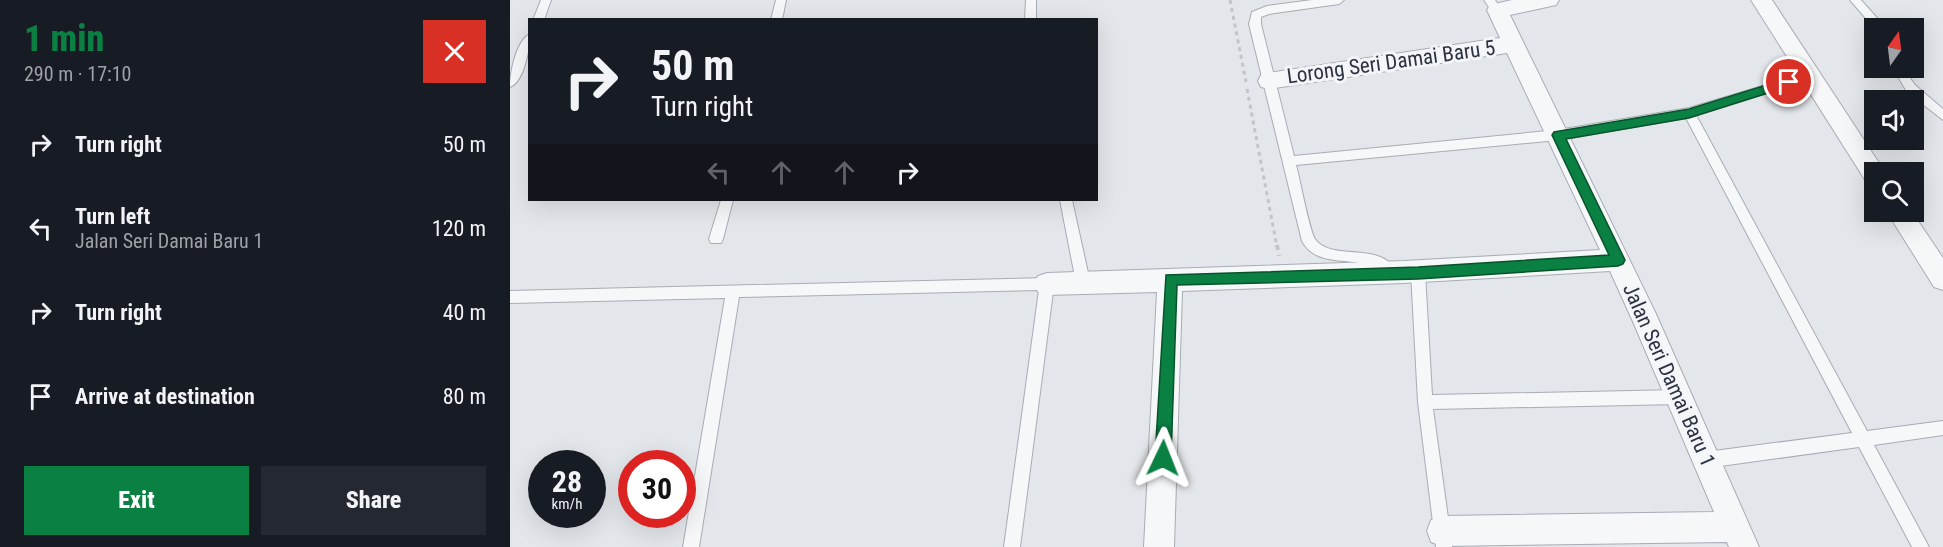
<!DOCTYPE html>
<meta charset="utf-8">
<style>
body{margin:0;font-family:"Roboto Condensed",sans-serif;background:#242831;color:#f1f3f6;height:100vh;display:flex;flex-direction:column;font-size:22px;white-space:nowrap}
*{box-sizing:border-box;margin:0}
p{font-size:20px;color:#9ea1a6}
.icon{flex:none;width:33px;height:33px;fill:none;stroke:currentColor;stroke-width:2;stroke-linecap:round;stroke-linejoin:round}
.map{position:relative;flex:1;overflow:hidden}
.side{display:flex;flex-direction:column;background:#171b24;width:510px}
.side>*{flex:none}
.top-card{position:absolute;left:18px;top:18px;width:570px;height:183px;border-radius:0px;box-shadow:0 6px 24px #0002;background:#171b24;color:#f1f3f6;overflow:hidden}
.needle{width:39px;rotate:14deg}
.controls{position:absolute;left:1354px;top:18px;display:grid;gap:12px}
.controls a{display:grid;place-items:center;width:60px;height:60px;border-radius:0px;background:#171b24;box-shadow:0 6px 24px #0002;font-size:30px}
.speed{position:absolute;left:18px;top:450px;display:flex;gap:12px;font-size:30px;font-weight:700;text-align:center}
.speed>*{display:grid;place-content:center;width:78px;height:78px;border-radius:50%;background:#171b24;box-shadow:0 6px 24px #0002;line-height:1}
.speed small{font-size:15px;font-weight:400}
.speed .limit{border:9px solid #d22;background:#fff;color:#111}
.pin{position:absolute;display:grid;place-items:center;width:51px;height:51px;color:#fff;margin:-26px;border:3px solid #fff;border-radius:50%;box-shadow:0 2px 6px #0007}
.me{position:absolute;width:66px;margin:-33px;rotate:2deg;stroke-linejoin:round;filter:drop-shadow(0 0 4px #0008)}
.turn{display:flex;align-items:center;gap:21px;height:126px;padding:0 24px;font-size:27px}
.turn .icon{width:78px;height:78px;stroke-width:2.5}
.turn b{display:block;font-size:42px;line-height:51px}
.lanes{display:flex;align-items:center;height:57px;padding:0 24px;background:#0003;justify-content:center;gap:30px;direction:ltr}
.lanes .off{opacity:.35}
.round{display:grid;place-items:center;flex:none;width:63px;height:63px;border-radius:0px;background:#242831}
.headline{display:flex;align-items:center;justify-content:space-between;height:102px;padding:0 24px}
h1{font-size:36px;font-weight:800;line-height:45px;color:#0b8043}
.button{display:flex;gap:12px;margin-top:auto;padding:12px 24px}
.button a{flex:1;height:69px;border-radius:0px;background:#0b8043;color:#fff;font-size:24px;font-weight:800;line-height:69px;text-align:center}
.button a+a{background:#242831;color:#f1f3f6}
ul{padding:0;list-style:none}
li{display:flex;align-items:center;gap:18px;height:84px;padding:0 24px}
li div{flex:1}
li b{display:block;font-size:22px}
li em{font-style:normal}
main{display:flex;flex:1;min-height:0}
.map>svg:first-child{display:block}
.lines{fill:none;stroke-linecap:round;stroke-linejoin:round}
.service-casing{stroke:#a8acb4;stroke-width:2}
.minor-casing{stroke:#a8acb4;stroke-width:2}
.path-far1{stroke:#c1c4c9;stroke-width:3;stroke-dasharray:4 4;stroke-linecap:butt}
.path{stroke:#c1c4c9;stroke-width:4;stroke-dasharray:5 5;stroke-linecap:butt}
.service{fill:#f6f7f9;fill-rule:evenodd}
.minor{fill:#f6f7f9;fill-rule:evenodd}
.route{fill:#0b8043;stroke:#07532c;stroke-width:1.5}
.labels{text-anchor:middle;stroke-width:6;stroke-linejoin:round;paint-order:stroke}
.street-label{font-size:21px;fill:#2c3241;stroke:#f3f5f8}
</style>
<main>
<section class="side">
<div class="headline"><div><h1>1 min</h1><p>290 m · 17:10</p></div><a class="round" style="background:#d93025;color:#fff"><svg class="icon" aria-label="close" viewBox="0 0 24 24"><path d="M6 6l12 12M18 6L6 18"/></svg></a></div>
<ul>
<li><svg class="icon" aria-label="right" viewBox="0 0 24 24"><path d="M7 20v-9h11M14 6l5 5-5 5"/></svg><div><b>Turn right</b></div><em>50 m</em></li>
<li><svg class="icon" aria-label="left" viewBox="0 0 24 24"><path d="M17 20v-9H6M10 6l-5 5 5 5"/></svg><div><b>Turn left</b><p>Jalan Seri Damai Baru 1</p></div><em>120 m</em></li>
<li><svg class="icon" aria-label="right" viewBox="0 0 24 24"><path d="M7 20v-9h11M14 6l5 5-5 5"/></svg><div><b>Turn right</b></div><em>40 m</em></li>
<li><svg class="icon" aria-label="arrive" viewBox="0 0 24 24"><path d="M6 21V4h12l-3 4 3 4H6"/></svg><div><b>Arrive at destination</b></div><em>80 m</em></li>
</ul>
<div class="button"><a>Exit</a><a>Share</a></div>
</section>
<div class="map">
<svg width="1433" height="547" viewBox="0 0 1433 547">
<rect width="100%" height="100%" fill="#e3e6ea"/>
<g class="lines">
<!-- service casing -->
<g class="service-casing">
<path id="service" d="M31,0H41L34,20H23Z
M266,0H276L272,20H261Z
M516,0H526V20H515Z
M802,0H834L829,4L759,14L751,17V24L784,156L1048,130L1179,108L1299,72L1303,73L1305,76L1303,79L1186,115L1357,431L1433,421V435L1364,445L1419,547H1402L1349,447L1196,468L1191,465L1188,460L1191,455L1196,452L1342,433L1176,118L1048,140L786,165C790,179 799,229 805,239C821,262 871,241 886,271L884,275L879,277C870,274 863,266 853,264C832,258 805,265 792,241L739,24L742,12L757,6Z
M974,0H985L992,10L991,13H983Z
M1340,0H1351L1376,28L1365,29Z
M20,34C20,48 14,82 0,87C0,73 6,41 20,34Z
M1383,68H1393L1405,85L1433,109V120L1397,92Z
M211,200H223L213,239L211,243H201L199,239Z
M550,200H562L580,282L578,286L573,288L568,286L566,282Z
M908,267L913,269L915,273L922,395L1169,390L1174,392L1176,397L1174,402L1169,404L923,409L942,547H926L908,402L901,273L903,269Z
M537,278L542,280L544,284L510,547H494L529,290L229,297L189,547H173L215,298L0,303V291Z"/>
</g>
<!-- minor casing -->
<g class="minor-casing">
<path id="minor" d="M1002,0H1049L1046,5L1000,15L1146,314L1249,547H1219L1217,542L932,546L921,542L917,531L921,520L932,516L1204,512L1124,324L1100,271L894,283L672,291L664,547H634L647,292L537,295L528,292L524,284L528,276L537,273L894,261L1090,250L997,53L759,89L751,87L748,81L751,75L759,73L990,38L977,10L980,5Z
M1241,0H1262L1373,169L1375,172H1365V186L1357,183Z
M1377,212H1402L1433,258V290L1424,287Z"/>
</g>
<!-- path-far1 -->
<path class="path-far1" d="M720,0L736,82
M737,89L767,247"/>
<!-- path -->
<path class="path" d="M767,245L769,256"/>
<!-- service -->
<use href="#service" class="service"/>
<!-- minor -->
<use href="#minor" class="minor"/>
</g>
<!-- route -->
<path class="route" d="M1279,78L1283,79V85L1179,118L1056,139L1115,260L1113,264L1108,266L908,279L667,285L661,458L659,463L653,465L648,463L645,458L656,275L908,267L1099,255L1042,135L1044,132L1179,109Z"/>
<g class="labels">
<!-- street labels -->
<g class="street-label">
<text transform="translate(881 62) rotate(-8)" y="7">Lorong Seri Damai Baru 5</text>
<text transform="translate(1159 375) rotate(66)" y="7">Jalan Seri Damai Baru 1</text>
</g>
</g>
</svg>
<div class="controls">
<a><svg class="needle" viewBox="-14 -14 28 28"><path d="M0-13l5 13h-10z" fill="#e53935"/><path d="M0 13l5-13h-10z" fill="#9ea1a6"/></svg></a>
<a><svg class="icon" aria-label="sound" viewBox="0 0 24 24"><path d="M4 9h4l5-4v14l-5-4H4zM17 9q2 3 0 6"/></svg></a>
<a><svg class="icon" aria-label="search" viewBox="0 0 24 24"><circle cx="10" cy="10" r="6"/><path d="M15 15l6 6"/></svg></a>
</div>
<div class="speed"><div>28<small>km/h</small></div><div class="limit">30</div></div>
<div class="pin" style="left:1279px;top:82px;background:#d93025"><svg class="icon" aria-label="arrive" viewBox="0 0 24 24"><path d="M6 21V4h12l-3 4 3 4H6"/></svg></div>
<svg class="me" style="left:653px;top:458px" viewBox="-20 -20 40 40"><path d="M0-17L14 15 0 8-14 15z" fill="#0b8043" stroke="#fff" stroke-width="4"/></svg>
<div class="top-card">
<div class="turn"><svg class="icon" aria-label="right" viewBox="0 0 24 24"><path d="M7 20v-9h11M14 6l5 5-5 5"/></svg><div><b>50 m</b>Turn right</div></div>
<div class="lanes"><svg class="icon off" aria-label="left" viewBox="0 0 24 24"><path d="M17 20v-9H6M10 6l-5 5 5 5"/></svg><svg class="icon off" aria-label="ahead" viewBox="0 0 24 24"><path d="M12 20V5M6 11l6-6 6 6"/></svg><svg class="icon off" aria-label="ahead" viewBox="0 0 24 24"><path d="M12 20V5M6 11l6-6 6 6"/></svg><svg class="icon" aria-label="right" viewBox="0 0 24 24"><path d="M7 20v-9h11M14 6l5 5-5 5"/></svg></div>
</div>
</div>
</main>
